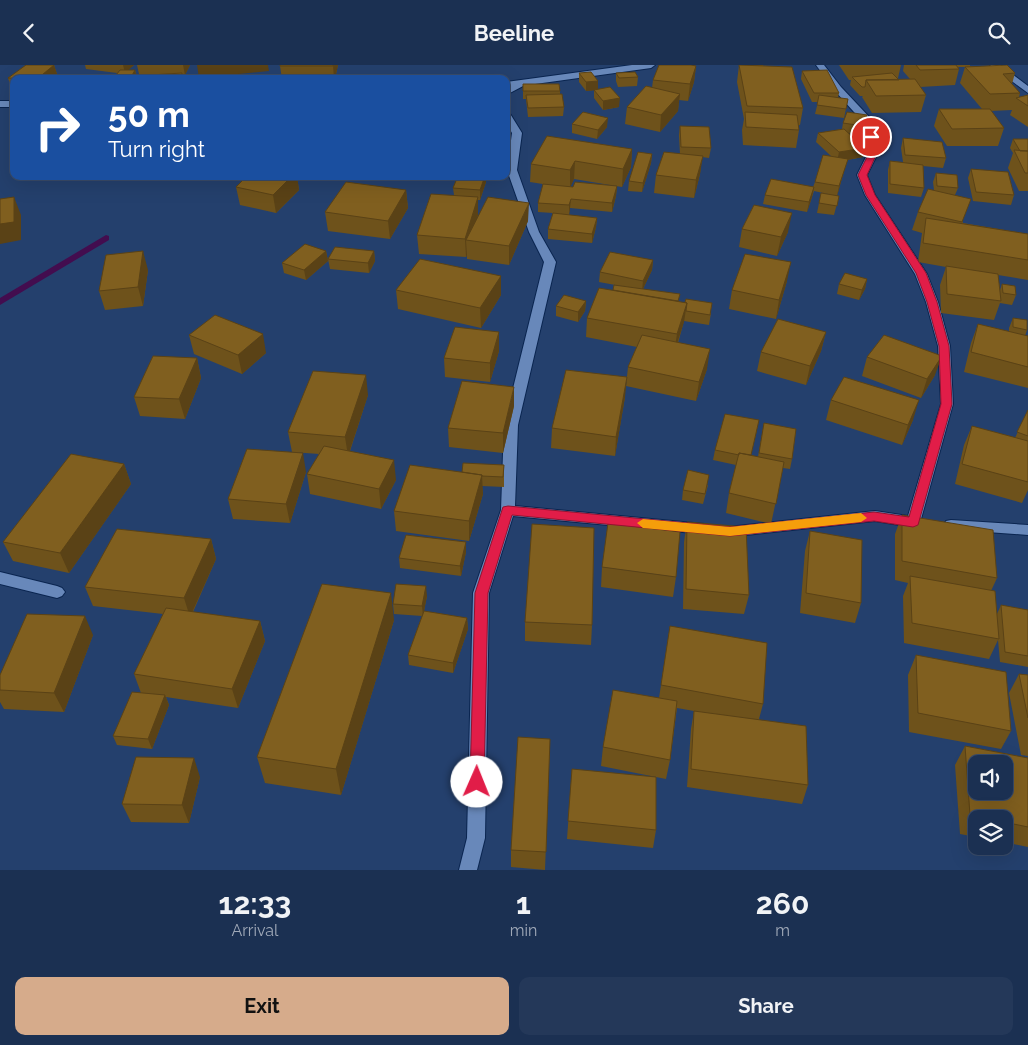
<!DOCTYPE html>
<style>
body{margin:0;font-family:Raleway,sans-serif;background:#243859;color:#f1f3f6;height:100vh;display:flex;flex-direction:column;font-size:19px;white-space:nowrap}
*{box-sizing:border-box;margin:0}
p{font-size:16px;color:#a0a9b8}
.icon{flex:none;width:28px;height:28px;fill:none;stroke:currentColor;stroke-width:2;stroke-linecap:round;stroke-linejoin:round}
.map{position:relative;height:805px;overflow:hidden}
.details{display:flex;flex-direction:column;background:#1b3052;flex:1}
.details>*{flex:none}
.banner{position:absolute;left:10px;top:10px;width:500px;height:105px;border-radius:10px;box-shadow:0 5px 20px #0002,0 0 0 1px #394b69;background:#1a4fa0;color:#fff;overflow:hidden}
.tools{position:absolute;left:968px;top:690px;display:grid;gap:10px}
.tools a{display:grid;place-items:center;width:45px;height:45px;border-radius:10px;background:#1b3052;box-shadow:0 5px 20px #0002,0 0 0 1px #394b69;font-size:25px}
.pin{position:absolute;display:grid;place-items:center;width:42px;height:42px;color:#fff;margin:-21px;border:2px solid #fff;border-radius:50%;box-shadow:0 1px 5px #0007}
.me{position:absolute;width:55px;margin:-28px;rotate:1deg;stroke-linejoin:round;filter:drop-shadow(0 0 4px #0008)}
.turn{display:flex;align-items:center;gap:18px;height:105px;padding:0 15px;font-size:22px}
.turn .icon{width:65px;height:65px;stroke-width:2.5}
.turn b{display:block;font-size:35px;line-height:42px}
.eta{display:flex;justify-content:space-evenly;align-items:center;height:85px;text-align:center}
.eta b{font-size:30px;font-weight:700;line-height:35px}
.action{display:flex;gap:10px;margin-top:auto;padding:10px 15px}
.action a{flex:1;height:58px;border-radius:10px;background:#d6ab8b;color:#111;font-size:20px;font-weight:700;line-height:58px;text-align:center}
.action a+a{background:#243859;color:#f1f3f6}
header{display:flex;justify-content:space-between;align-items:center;height:65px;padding:0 15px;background:#1b3052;font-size:22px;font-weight:700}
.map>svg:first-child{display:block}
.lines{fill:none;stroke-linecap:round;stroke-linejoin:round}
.stream{fill:#430d4f;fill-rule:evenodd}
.minor-casing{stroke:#0a2550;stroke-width:2}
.tertiary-casing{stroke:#0a2550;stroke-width:2}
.minor{fill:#6888ba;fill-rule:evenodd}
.tertiary{fill:#6888ba;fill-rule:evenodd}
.wall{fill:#6e521b}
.shaded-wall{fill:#5a4216}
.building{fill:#805f1f;stroke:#5a4216;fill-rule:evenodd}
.route{fill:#e11d48;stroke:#92132f}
.slow{fill:#f59e0b}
</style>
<header><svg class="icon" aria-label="back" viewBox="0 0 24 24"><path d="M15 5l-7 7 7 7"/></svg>Beeline<svg class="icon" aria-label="search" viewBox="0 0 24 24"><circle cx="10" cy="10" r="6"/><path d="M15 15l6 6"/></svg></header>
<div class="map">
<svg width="1028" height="805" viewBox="0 0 1028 805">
<rect width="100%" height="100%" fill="#24406d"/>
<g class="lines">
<!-- stream -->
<path class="stream" d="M106,170L109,171V175L0,240V233Z"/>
<!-- minor casing -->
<g class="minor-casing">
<path id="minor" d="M816,0H824L841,22L873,56L878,88L867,110L875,130L927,209L938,237L950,281L953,339L921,454L925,458L923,462L918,463L875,456L728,472L723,471L721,467L723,463L728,462L875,446L908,451L941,339L938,281L926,237L915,209L865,130L857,110L868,88L863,57L835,26Z
M990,0H1000L1028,21V28Z
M522,15L525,16V20L506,30V23Z
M506,46L509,47L522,68L517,105L539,167L556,197L518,360L515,441L704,459L709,460L711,464L709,468L704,469L513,451L489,528L485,773L477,805H459L467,773L473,528L501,445L504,360L544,197L529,167L507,105L512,68L506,58Z
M951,455L1028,460V470L946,464L944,460L946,456Z
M0,507L57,521L62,523L65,527L62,531L57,533L0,519Z"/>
</g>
<!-- tertiary casing -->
<g class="tertiary-casing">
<path id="tertiary" d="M632,0H655L651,3L506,23V17Z
M0,36H14V42H0Z"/>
</g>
<!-- minor -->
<use href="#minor" class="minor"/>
<!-- tertiary -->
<use href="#tertiary" class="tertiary"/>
</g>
<!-- wall -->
<path class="wall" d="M54,0L57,9L14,14V22H11L8,13Z
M85,0H134L128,5H135L137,11L155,9H139L137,0H190L185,10L113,14L117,8L86,4Z
M338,0L335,14H282L280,1Z
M739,0H763V1L803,43L800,60H799V65L796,83L743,80L742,65L744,54L737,17Z
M839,0H901L898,13L899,15L910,14L903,6L904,0H970V1L1015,8L1012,19L1020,28L1019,32L1028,30V62L1010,50L1012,45L991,46L1004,63L998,81H947L934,61L939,44H982L960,18L965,2H958L959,4L955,20L920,22L926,30L921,47L872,48L862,32L863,31H860L850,20L851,15H849Z
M696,1L694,17L688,36L679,35L678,46L660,67L625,59L627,42L652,23L653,15Z
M802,6L839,28L838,33L848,34L844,53L815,49L818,37H812L801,14Z
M579,8L598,24L619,42L603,45L594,33V25L586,26L579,17Z
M616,8L638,12L637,21L618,22L616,16Z
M523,19L560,26V29L564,42L563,51L528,52L526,34H523Z
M843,58L864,59L861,70L849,68L863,92L847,95L837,131L814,126L807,147L763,139L765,130L813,122L815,117L831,91L816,77L818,68L842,64Z
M572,59L607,62L597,74L572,68Z
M680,61L711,83L709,93L702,92L700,109L694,133L654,128L656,110L680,89L679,70Z
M903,73L946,93L943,103L923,101L924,123L921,132L888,128V105L890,96L903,97L901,83Z
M1013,74H1028V126H1019L1008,103L1013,88L1010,83Z
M632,84L631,102L622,122L574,114L570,122L617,121L616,131L612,147L570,143L569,150L597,153L596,162L592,178L548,174V164L553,148L538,147V138L549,120L530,117L531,99Z
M652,89L651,98L642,127L628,126L629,116Z
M971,104L1014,130L1011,140L973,136L968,113Z
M936,108L958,123L955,130L963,158L1028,169V215L998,210L1000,225L1002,219L1016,230L1012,240L1000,238L994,255L941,248L940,220L946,202L918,197L922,168L912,165L918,147L934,125L933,117Z
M247,111H297L299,125L276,148L240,140L236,122Z
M458,111H486V117L480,135H478V150L477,155L528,156L509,200L467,194V190L466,192L419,189L417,170L454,130L453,123Z
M406,125L408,143L390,174L328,166L325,147Z
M821,128L839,131L834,150L817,148Z
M742,164L788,167L777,191L739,182Z
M326,186L328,196L306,215L284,208L282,198Z
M374,186L375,196L369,208L330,204L328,194Z
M653,195L652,205L643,224L711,248L709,260L684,256L678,278L707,304L696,336L626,321L628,302L637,282L586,272L587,253L613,225L621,221L599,217L600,207Z
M148,205L143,241L105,245L99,226Z
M867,214L865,224L859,235L837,229L839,219Z
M787,216L776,254L729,244L732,225Z
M396,225L501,230L481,263L398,244Z
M586,236L585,246L578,257L556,251V241Z
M1013,253L1027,265L1025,271H1028V323L964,307L971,278L978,259L1009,267V263Z
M499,267V286L490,317L445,312L444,293Z
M826,267L821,286L806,320L757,306L761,287Z
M189,270L266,288L242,309L194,289Z
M867,292L935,310L921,333L862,311Z
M197,293L201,313L185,354L140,351L134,332Z
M368,330L350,386L396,415L381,444L310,429L307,409L319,389L292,387L288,367Z
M625,332L615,391L551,383L552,363Z
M831,335L913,355L902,380L826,355Z
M514,341L503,388L449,382L448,363Z
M1028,345V425L1022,438L955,419L964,380L972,361L1015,373Z
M764,358L792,394L790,404L783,403L771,459L726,448L729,428L736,400L713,395L715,385L757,365L751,390L758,392Z
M124,399L131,419L69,508L13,496L3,477Z
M504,400V422L482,421L483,429L469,476L396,466L394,446L462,407Z
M306,407L290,458L233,454L228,434Z
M708,420L703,439L682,435L683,425Z
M902,450L997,513L991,526L997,549L1001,540L1028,545V602L1000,597L998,575L989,594L904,578L903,531L908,518L895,515V469Z
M687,457L749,530L744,549L683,544L684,477Z
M810,466L861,538L855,558L800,548L805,486Z
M211,474L216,494L193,547L260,556L265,576L238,643L166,632L169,640L152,684L117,680L113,671L141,628L134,609L163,549L93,541L85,522Z
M466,487L461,511L400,503L399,493Z
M602,502L676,512L673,532L601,522Z
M427,531L424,546L467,553L468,564L453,608L409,600L408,590L422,551L394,549L393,539Z
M394,555L341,730L265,718L257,692Z
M525,557L592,560L591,580L525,576Z
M670,561L763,639L759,654L808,720L802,739L687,722L691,664L694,646L677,643L670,695L666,714L601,701L603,682L659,633Z
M93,570L64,647L4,644L0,637V610Z
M916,590L1011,666L1001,684L909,667L908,610Z
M1019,609L1028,610V691L1021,690L1009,628Z
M550,674L545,805L511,802V785Z
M965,681L1028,693V782L1004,777V754H976V772L960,769L955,700Z
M572,704L656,765L653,783L567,774Z
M200,712L189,758L131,757L122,739Z"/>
<!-- shaded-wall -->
<path class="shaded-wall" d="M54,0L57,9L51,14H37Z
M123,0H134L125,8Z
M183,0H190L185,10Z
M197,0H268L269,6L199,13Z
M333,0H338L335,14H334Z
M696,1L694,17L688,36L690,19Z
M135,5L137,14H130Z
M598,16V25L586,26V17Z
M680,29L678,46L660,67L661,50Z
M620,33L619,42L603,45V36Z
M608,53L607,62L597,74L598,65Z
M865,83L863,92L847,95L837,131L839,121L837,97L839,87Z
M632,84L631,102L622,122L623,104Z
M652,89L651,98L642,127L643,118Z
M703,91L700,109L694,133L696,115Z
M575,96L574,114L570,123V105Z
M292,111H297L299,125L276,148L273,130Z
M485,111H486V117L480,135V125Z
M617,121L616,131L612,147V138Z
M814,122L812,132L807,147L809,137Z
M406,125L408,143L390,174L388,156Z
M14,132L21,150V175L0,179V159Z
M478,132V150L471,176L466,175L467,190L466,192L465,174Z
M571,134L570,143L569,150V140Z
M529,138L528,156L509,200V181Z
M792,148L788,167L777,191L781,172Z
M597,153L596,162L592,178V169Z
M143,186L148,205L143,241L138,222Z
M326,186L328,196L306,215L304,205Z
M374,186L375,196L369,208L368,198Z
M653,195L652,205L642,226L643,216Z
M791,197L787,216L776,254L779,235Z
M501,211V230L481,263L480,243Z
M867,214L865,224L859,235L862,225Z
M586,236L585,246L578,257V247Z
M687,238L684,257L674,288L677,269Z
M499,267V286L490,317V298Z
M826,267L821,286L806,320L810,301Z
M263,269L266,288L242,309L238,290Z
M710,284L707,304L696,336L699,317Z
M942,291L935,310L921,333L927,314Z
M197,293L201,313L185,354L179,334Z
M366,310L368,330L348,391L345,372Z
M627,312L625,332L615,391L616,372Z
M514,322V341L503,388V368Z
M919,335L913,355L902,380L908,360Z
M303,388L306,407L290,458L286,439Z
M394,395L396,415L381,444L379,424Z
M124,399L131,419L69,508L60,488Z
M482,410L483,429L469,476V456Z
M211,474L216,494L190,552L184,533Z
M466,477V487L461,511L460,501Z
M426,521L427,531L423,551L422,541Z
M391,528L394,555L341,730L336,704Z
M85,551L93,570L64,647L54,628Z
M467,553L468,564L453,608V598Z
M260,556L265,576L238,643L232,624Z
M165,630L169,640L152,684L148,674Z
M194,693L200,712L189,758L182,740Z"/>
<!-- building -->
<path class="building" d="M26,0H54L37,14L8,13Z
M280,0H333V1H280Z
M659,0H691L696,1L690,19L653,15Z
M739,0L792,2L803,43L747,41Z
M916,0H956L959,4L920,5Z
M1007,0L1015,8L1003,9L1020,28L990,29L965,2Z
M120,5H135L130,14H113Z
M827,5L839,28H814L802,6Z
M591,7L598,16L586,17L579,8Z
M635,7L638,12L619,13L616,8Z
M182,8L181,14H135V11Z
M892,8L899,15H866L865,22H862L852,12Z
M915,14L926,30L876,31L866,15Z
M523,19H559L560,26H523Z
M646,21L680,29L661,50L627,42Z
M610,22L620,33L603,36L594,25Z
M562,29L564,42L528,43L526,30Z
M819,30L848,34L846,44L817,40Z
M1028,30V41L1016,33Z
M939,44H990L1004,63L952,64Z
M583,47L608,53L598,65L572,59Z
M745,47L797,50L799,65L746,62Z
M847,47L867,50L863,61L843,58Z
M680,61L709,62L711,83L681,82Z
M844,64L865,83L839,87L818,68Z
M547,71L632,84L623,104L575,96L570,105L531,99Z
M903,73L942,77L946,93L905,90Z
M1013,74H1028V86H1020Z
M1014,85L1028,86V108H1025Z
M638,87L652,89L643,118L629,116Z
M664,87L703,91L696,115L656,110Z
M823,90L848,94L839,121L815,117Z
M890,96L923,100L924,123L890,119Z
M971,104L1008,107L1014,130L976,127Z
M936,108L957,110L958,123L937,121Z
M247,111H292L273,130L236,122Z
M458,111H485L480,125L453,123Z
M771,114L814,122L809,137L765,130Z
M346,117L406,125L388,156L325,147Z
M575,117L617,121L612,138L571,134L569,140L538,138L543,119L573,122Z
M928,124L971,134L962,157L918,147Z
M821,128L839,131L837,141L819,138Z
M431,129L478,132L465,174L417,170Z
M14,132V157L0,159V134Z
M488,132L529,138L509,181L466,175Z
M754,140L792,148L781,172L742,164Z
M553,148L597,153L592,169L548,164Z
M926,153L1028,169V195L923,178Z
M305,179L326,186L304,205L282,198Z
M335,182L374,186L368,198L328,194Z
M143,186L138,222L99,226L106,190Z
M610,187L653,195L643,216L600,207Z
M745,189L791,197L779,235L732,225Z
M420,194L501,211L480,243L396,225Z
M946,201L998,209L1001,236L947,229Z
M845,208L867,214L862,225L839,219Z
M1002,219L1015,221L1016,230L1003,228Z
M614,220L680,229L678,236L613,225Z
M599,223L687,238L677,269L587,253Z
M564,230L586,236L578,247L556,241Z
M686,234L712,238L710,250L686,246L687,238L685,237Z
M215,250L263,269L238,290L189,270Z
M1013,253L1027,255V265L1013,262Z
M778,254L826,267L810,301L761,287Z
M978,259L1028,271V302L971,287Z
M455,262L499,267L490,298L444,293Z
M642,270L710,284L699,317L628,302Z
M884,270L942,291L927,314L867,292Z
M153,291L197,293L179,334L134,332Z
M566,305L627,312L616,372L552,363Z
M313,306L366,310L345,372L288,367Z
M844,312L919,335L908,360L831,335Z
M462,316L514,322L503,368L448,363Z
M1028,345V371L1017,367Z
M725,349L759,355L751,390L739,388V390L715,385Z
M764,358L796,364L792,394L759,388Z
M972,361L1028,376V417L962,399Z
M324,381L394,395L379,424L307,409Z
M247,384L303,388L286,439L228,434Z
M739,388L784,397L776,439L729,428Z
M71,389L124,399L60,488L3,477Z
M463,398L504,400L503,412L482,411V410L462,407Z
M410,400L482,410L469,456L394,446Z
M688,405L709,410L705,429L683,425Z
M902,450L993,465L997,513L902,496Z
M687,457L746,462L749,530L686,524Z
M608,458L680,467L676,512L602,502Z
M532,459L594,463L592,560L525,557Z
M117,464L211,474L184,533L85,522Z
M810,466L862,475L861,538L806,528Z
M406,470L466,477L460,501L399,493Z
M910,511L995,526L999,574L912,558Z
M322,519L391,528L336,704L257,692Z
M396,519L426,521L422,541L393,539Z
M1001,540L1028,545V591L1005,587Z
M166,543L260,556L232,624L134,609Z
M424,546L467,553L453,598L408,590Z
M27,549L85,551L54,628L0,625V610Z
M670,561L767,578L763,639L661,620Z
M916,590L1006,607L1011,666L918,648Z
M1019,609L1028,610V653Z
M613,625L677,636L670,695L603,682Z
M132,627L165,630L148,674L113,671Z
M694,646L806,661L808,720L691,704Z
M518,672L550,674L546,787L511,785Z
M965,681L1028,693V762L1004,757V754H986L970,750ZM976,699H1004V726H976Z
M136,692L194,693L182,740L122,739Z
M572,704L656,712V765L568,756Z"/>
<!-- route -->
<path class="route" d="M871,70L875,72L877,88L867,110L875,130L926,208L937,237L949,281L952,339L918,460L913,462L874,456L730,471L512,450L488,528L484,717L482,721L477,723L472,721L470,717L475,528L503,442L508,441L730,462L874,447L909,452L941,339L939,281L927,237L916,208L866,130L858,110L869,88L867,72Z"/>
<!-- slow -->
<path class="slow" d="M861,448L867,453L861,457L730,471L643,463L637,458L643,454L730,462Z"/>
</svg>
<div class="tools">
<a><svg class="icon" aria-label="sound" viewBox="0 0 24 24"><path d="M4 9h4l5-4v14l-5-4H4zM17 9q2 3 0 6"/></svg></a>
<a><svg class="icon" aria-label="layers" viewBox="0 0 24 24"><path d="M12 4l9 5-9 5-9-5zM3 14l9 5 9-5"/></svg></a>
</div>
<div class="pin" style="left:871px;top:72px;background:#d93025"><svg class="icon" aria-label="arrive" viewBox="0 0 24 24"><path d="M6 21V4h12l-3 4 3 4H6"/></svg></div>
<svg class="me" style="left:477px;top:717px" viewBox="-20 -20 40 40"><circle r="19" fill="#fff"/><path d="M0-13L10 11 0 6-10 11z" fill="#e11d48"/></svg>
<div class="banner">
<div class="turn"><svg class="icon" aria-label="right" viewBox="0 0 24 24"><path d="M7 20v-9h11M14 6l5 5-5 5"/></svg><div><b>50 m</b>Turn right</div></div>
</div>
</div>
<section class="details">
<div class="eta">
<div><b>12:33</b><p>Arrival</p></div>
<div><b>1</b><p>min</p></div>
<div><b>260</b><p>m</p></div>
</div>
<div class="action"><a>Exit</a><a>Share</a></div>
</section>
